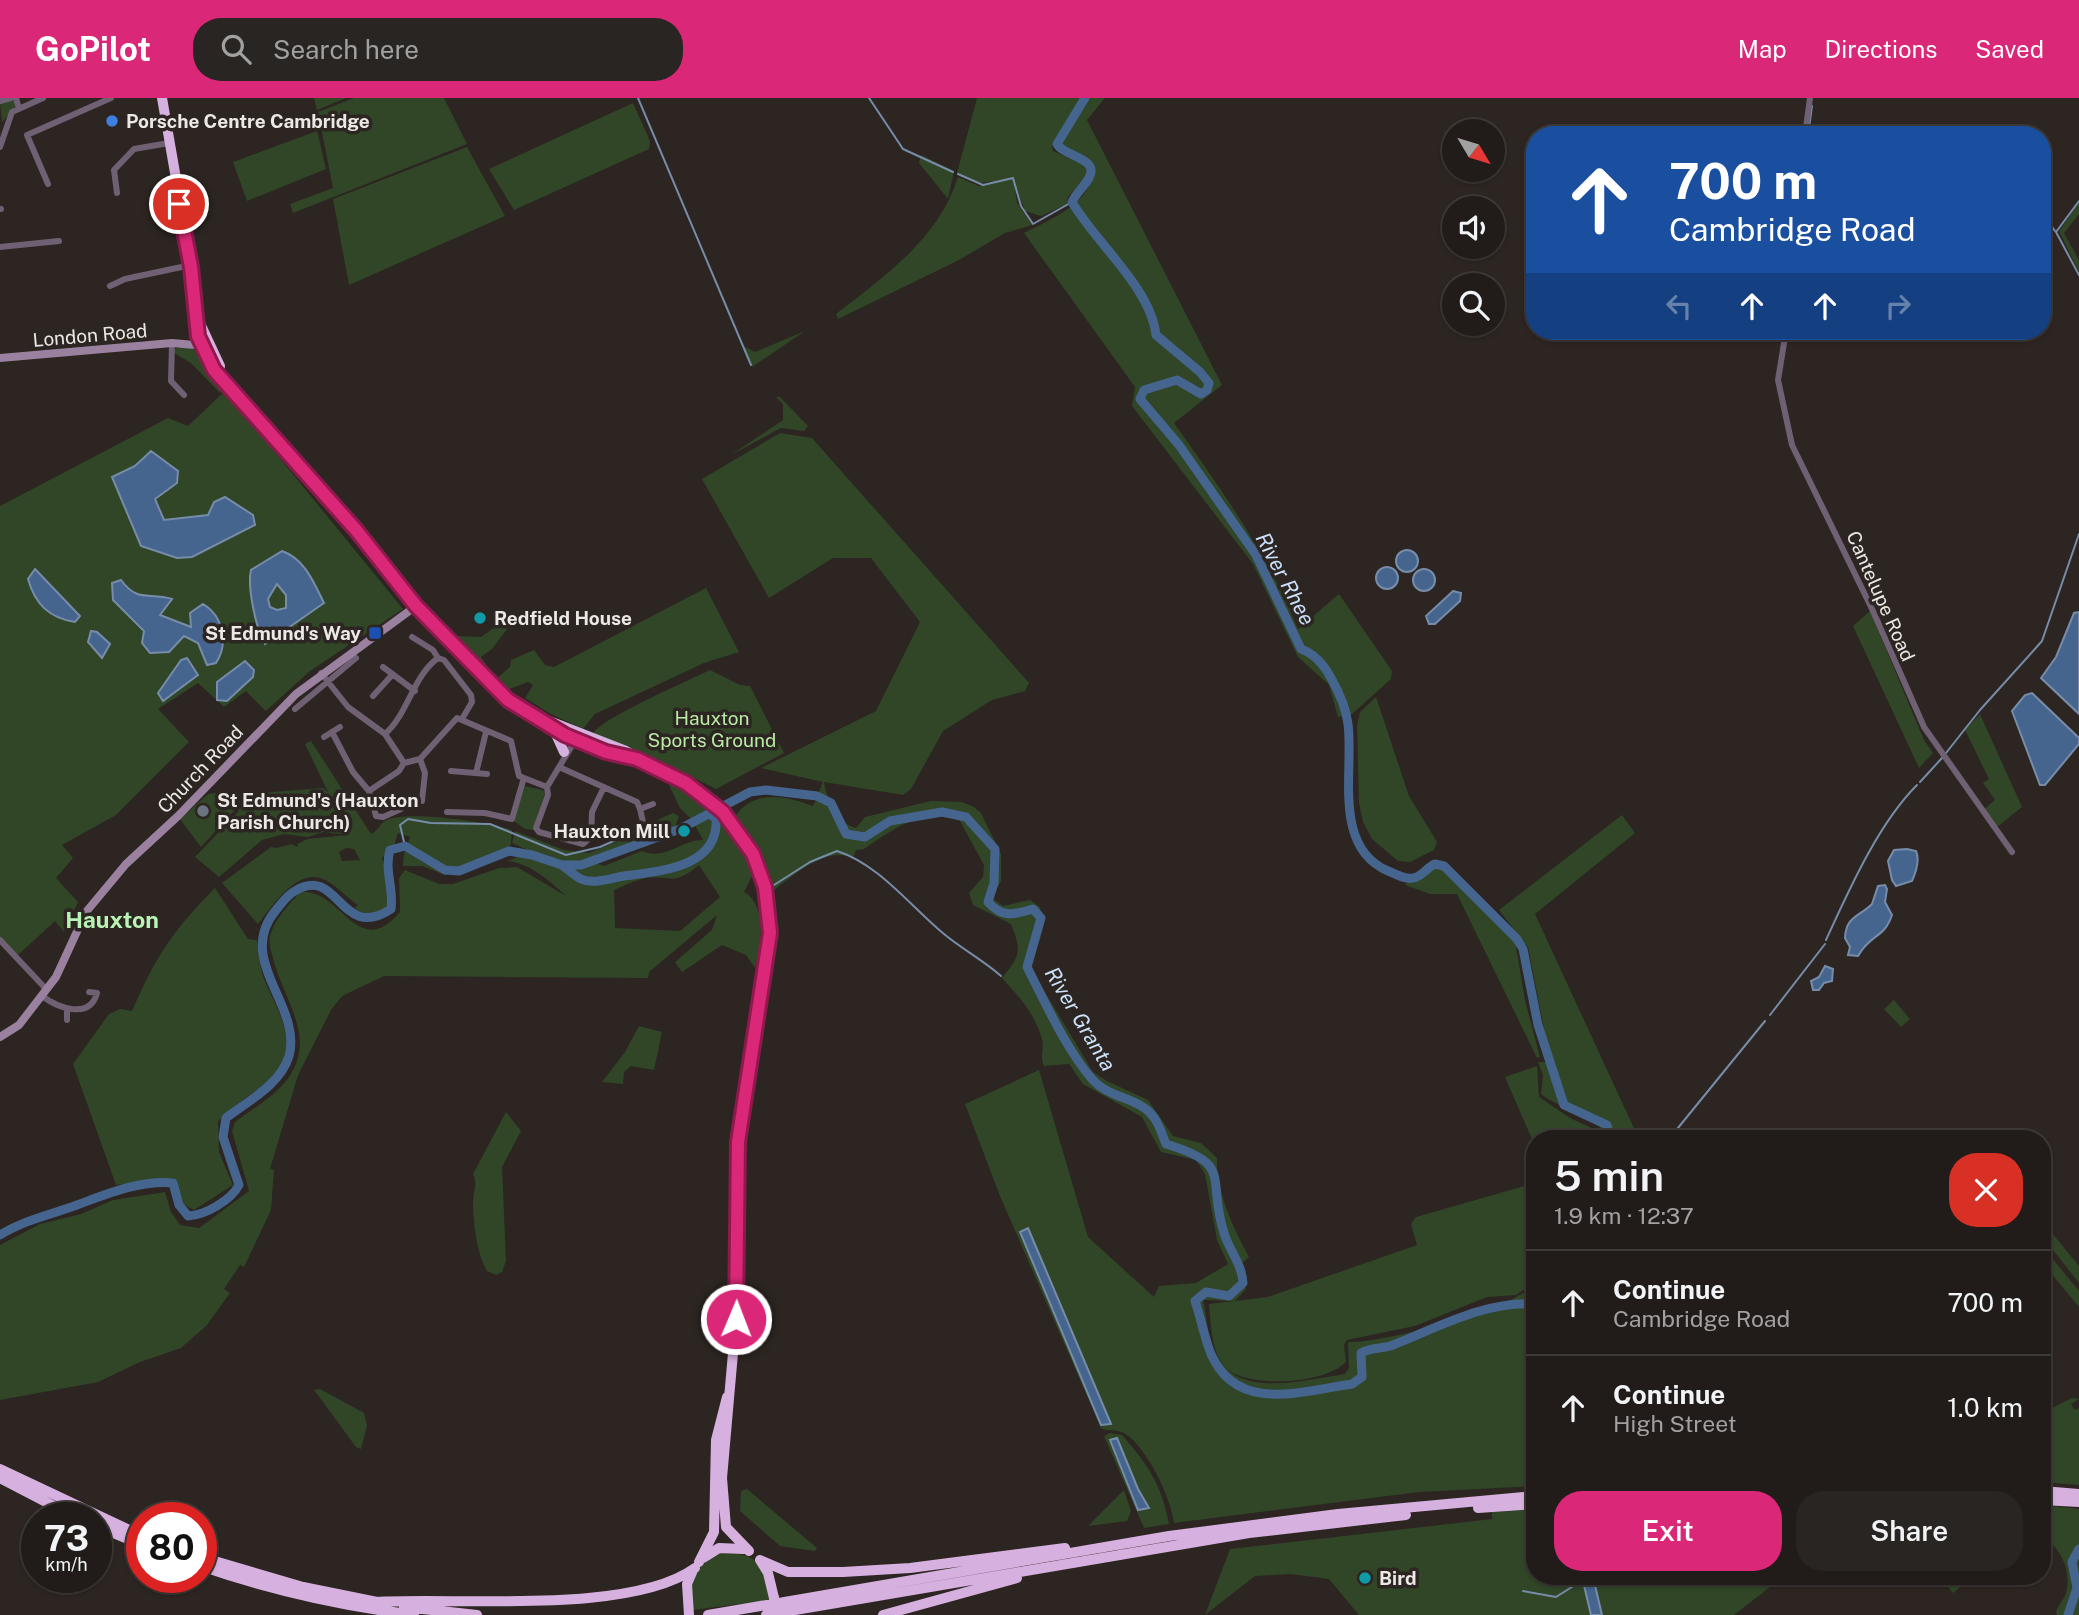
<!DOCTYPE html>
<meta charset="utf-8">
<style>
body{margin:0;font-family:"Public Sans",sans-serif;background:#292522;color:#f1f3f6;height:100vh;display:flex;flex-direction:column;font-size:26px;white-space:nowrap}
*{box-sizing:border-box;margin:0}
p{font-size:23px;color:#a2a1a2}
.icon{flex:none;width:38px;height:38px;fill:none;stroke:currentColor;stroke-width:2;stroke-linecap:round;stroke-linejoin:round}
.map{position:relative;flex:1;overflow:hidden}
.panel{position:absolute;left:1526px;top:1032px;width:525px;height:455px;display:flex;flex-direction:column;background:#211c19;border-radius:28px;box-shadow:0 2px 5px #0004,0 0 0 2px #3e3a38}
.panel>*{flex:none}
.banner{position:absolute;left:1526px;top:28px;width:525px;height:214px;border-radius:28px;box-shadow:0 2px 5px #0004,0 0 0 2px #3e3a38;background:#1a4fa0;color:#fff;overflow:hidden}
.needle{width:46px;rotate:128deg}
.tools{position:absolute;left:1442px;top:21px;display:grid;gap:14px}
.tools a{display:grid;place-items:center;width:63px;height:63px;border-radius:50%;background:#211c19;box-shadow:0 2px 5px #0004,0 0 0 2px #3e3a38;font-size:35px}
.speed{position:absolute;left:21px;top:1404px;display:flex;gap:14px;font-size:35px;font-weight:700;text-align:center}
.speed>*{display:grid;place-content:center;width:91px;height:91px;border-radius:50%;background:#211c19;box-shadow:0 2px 5px #0004,0 0 0 2px #3e3a38;line-height:1}
.speed small{font-size:18px;font-weight:400}
.speed .limit{border:10px solid #d22;background:#fff;color:#111}
.pin{position:absolute;display:grid;place-items:center;width:60px;height:60px;color:#fff;margin:-30px;border:4px solid #fff;border-radius:50%;box-shadow:0 2px 7px #0007}
.me{position:absolute;width:77px;margin:-38px;rotate:1deg;stroke-linejoin:round;filter:drop-shadow(0 0 5px #0008)}
.turn{display:flex;align-items:center;gap:24px;height:147px;padding:0 28px;font-size:32px}
.turn .icon{width:91px;height:91px;stroke-width:2.5}
.turn b{display:block;font-size:49px;line-height:60px}
.lanes{display:flex;align-items:center;height:66px;padding:0 28px;background:#0003;justify-content:center;gap:35px;direction:ltr}
.lanes .off{opacity:.35}
.round{display:grid;place-items:center;flex:none;width:74px;height:74px;border-radius:28px;background:#292522}
.headline{display:flex;align-items:center;justify-content:space-between;height:119px;padding:0 28px}
h1{font-size:42px;font-weight:600;line-height:52px}
.cta{display:flex;gap:14px;margin-top:auto;padding:14px 28px}
.cta a{flex:1;height:80px;border-radius:28px;background:#db2777;color:#fff;font-size:28px;font-weight:600;line-height:80px;text-align:center}
.cta a+a{background:#292522;color:#f1f3f6}
ul{padding:0;list-style:none}
li{display:flex;align-items:center;gap:21px;height:105px;padding:0 28px;border-top:2px solid #3e3a38}
li div{flex:1}
li b{display:block;font-size:26px}
li em{font-style:normal}
header{display:flex;align-items:center;gap:42px;box-sizing:border-box;height:98px;padding:0 35px;background:#db2777;color:#fff}
header strong{font-size:33px}
nav{display:flex;gap:38px;margin-inline-start:auto;font-size:24px}
.search{width:490px;height:63px;background:#292522;display:flex;align-items:center;gap:18px;box-sizing:border-box;padding:0 24px;border-radius:28px;color:#a2a1a2;font-size:26px}
.map>svg:first-child{display:block}
.green{fill:#304627;fill-rule:evenodd}
.water{fill:#45658f;stroke:#778ca9;stroke-width:2;fill-rule:evenodd}
.lines{fill:none;stroke-linecap:round;stroke-linejoin:round}
.stream{stroke:#778ca9;stroke-width:2}
.river{stroke:#45658f;stroke-width:9}
.street{stroke:#706073;stroke-width:6}
.secondary{stroke:#99819f;stroke-width:8}
.highway{stroke:#d6b0df;stroke-width:10}
.highway-bridge{stroke:#d6b0df;stroke-width:10}
.route-casing{stroke:#8e194d;stroke-width:18}
.route{stroke:#db2777;stroke-width:12}
.shop-dot{fill:#3f7fe0;stroke:#2c2521;stroke-width:2.5}
.culture-dot{fill:#0f9aa8;stroke:#2c2521;stroke-width:2.5}
.transit-dot{fill:#1a4fb4;stroke:#2c2521;stroke-width:2.5}
.worship-dot{fill:#6b7280;stroke:#2c2521;stroke-width:2.5}
.labels{text-anchor:middle;stroke-width:7;stroke-linejoin:round;paint-order:stroke}
.poi-label{font-size:19px;font-weight:bold;fill:#ece8e5;stroke:#2c2521;text-anchor:start}
.street-label{font-size:19px;fill:#ece8e5;stroke:#2c2521}
.park-label{font-size:19px;fill:#b8eaa3;stroke:#2c2521}
.water-label{font-size:21px;font-style:italic;fill:#cce1fb;stroke:#2c2521}
.quarter-label{font-size:23px;font-weight:bold;fill:#baf3b6;stroke:#2c2521}
</style>
<header>
<strong>GoPilot</strong>
<div class="search"><svg class="icon" aria-label="search" viewBox="0 0 24 24"><circle cx="10" cy="10" r="6"/><path d="M15 15l6 6"/></svg>Search here</div>
<nav><a>Map</a><a>Directions</a><a>Saved</a></nav>
</header>
<div class="map">
<svg width="2079" height="1517" viewBox="0 0 2079 1517">
<rect width="100%" height="100%" fill="#2c2521"/>
<!-- green -->
<path class="green" d="M314,0H346L317,12Z
M354,0H444L467,46L293,115L290,106L333,90L318,14Z
M977,0H1083L1052,47L1053,53L1084,67L1088,77L1068,99L1067,106L1041,118L1025,113L1014,83L1017,105L1032,127L1005,135L959,162L838,221L836,216C885,178 939,140 958,79L979,88L995,83L979,85L957,75Z
M1087,0H1105L1087,22L1222,287L1174,325C1221,391 1267,455 1298,531L1339,496L1392,573L1391,581L1352,616L1338,619L1329,587L1298,559L1253,466L1132,308L1135,289L1024,135C1052,120 1095,104 1093,68L1077,55L1064,51L1060,44Z
M13,2L16,3L15,10L2,24L0,5Z
M633,5L650,43L649,51L514,112L489,71Z
M317,33L326,71L247,103L233,64Z
M467,49L505,118L349,187L333,101Z
M921,57L954,73L948,101L919,65Z
M2079,105V116L2064,135L2079,162V174L2059,133Z
M805,233L752,269L742,247L755,254Z
M188,248L196,253L225,291L220,295L191,265L174,255V251Z
M225,293L403,511L310,573L266,613L246,593L224,609L198,585L158,611L189,644L116,717L62,747L73,760L56,780L78,804L64,834L55,823L18,857L0,840V408L168,320L188,328Z
M776,299H780L808,328L804,333L781,330L731,357L783,322V306Z
M780,335L812,340L1029,585L1025,593L992,602L943,633L911,691L903,697L824,684C826,700 838,726 856,730L865,719L931,703L962,704L974,709L981,715L1001,756V783L992,800L1003,808L1030,802L1040,809L1042,824L1031,871L1093,974L1107,983L1148,1002L1173,1038L1201,1045L1217,1060C1216,1093 1233,1130 1249,1159L1241,1166L1246,1191L1235,1203L1203,1202C1207,1220 1208,1244 1218,1260C1241,1301 1309,1281 1345,1276L1349,1270L1348,1244C1388,1244 1505,1213 1535,1187V1388L1419,1394L1174,1425C1171,1400 1146,1346 1122,1334C1115,1331 1107,1334 1101,1330L1000,1098L965,1006L1039,972L1088,1139L1154,1199L1159,1188L1196,1185L1228,1166L1217,1142L1205,1076L1196,1062L1161,1054L1142,1019L1083,986L1069,966L1044,968C1039,958 1045,951 1042,941C1034,914 1020,900 1002,880C1020,857 1022,854 1011,826L973,807L969,795L983,779L984,767L960,723C926,706 891,733 864,751L856,752L853,760C826,748 796,776 774,792L756,746L736,717C755,691 786,698 813,708L823,684L761,670L876,613L920,524L871,460H833L769,500L702,381Z
M706,490L739,554L704,565L595,616L583,631L551,616L525,600L533,587L528,584L507,592L490,580L456,545V538L481,539L506,521L511,526L492,551L481,559L496,581L510,569L511,562L534,552L545,567L554,569Z
M1870,513L1924,642L1933,655L1919,670L1853,528Z
M710,572L740,587L750,588L784,655L716,691L662,664L593,636C599,621 690,582 710,572Z
M1376,599L1409,698L1437,744L1434,752L1410,764L1398,763L1372,741L1363,724L1359,705L1357,628L1360,614Z
M1980,616L2022,709L1997,729L1983,712L1995,702L1983,685L1989,681L1965,632Z
M311,643L371,736C378,733 380,725 387,722C408,712 489,724 512,732L511,746L506,753L452,772L445,777L422,768H403L404,756L410,739L398,735L394,747L382,760L390,791L389,808L375,818L359,816L355,809L358,807C347,800 338,789 327,783C299,766 272,809 258,826L222,785L271,749L277,750L291,746L298,749V746L307,741L347,737L323,734L308,739L284,736L262,742L219,779L195,759L239,713L222,698L323,690L328,694L305,646ZM346,750L354,751L360,762L342,763L339,754Z
M669,687C704,695 749,742 752,778L744,794C768,808 761,846 755,870L746,857L722,847L682,874L675,864L712,832L717,817L649,874L648,880L384,878L342,898L331,912L298,977L270,1071L274,1072L271,1112L244,1169L240,1167L224,1191L230,1195L207,1227L181,1250L140,1264L98,1284L0,1302V1147L40,1126L81,1116L113,1102L165,1094L171,1114L180,1127L199,1130L249,1093L232,1033L235,1024C253,1010 276,998 289,979C316,940 285,903 274,864C272,855 268,846 270,838C275,820 289,807 300,794C341,789 357,865 400,814L399,780L405,772L439,786H453L499,770L517,769L566,798C551,784 528,764 507,763L532,754L512,745L515,733L564,752L589,755L626,740L648,726L673,715L679,718L672,738C659,739 658,743 647,748C630,755 609,750 595,765L604,768L642,753C666,763 680,742 703,742L692,722L680,710ZM699,767L720,799L680,833L615,830L614,792C623,788 636,782 646,780C674,777 672,789 699,767Z
M524,688L543,692L545,695L533,732L525,731L514,723Z
M215,695L236,711L201,749L180,721L208,696Z
M1622,717L1635,735L1535,816L1639,1041H1605L1608,1038C1601,1024 1557,1009 1541,996L1543,977L1538,964H1548V951L1528,849L1499,812Z
M1432,769H1441L1515,843L1525,902L1540,959L1537,960L1457,796H1430L1405,787L1408,783H1416Z
M215,790L248,841L257,842C259,853 259,864 262,875C272,906 304,945 276,976C258,994 234,1005 218,1024L219,1054L233,1087L194,1112L184,1107L174,1080L116,1087L73,966L109,916L120,911L132,913C157,856 172,834 215,790Z
M1894,902L1910,921L1901,929L1884,911Z
M639,928L662,934L654,972L631,968L624,974L623,986L602,984L625,954Z
M1537,968L1539,999L1570,1020L1594,1031L1595,1041H1535V1048L1505,979Z
M506,1014L521,1033L502,1069L506,1163L502,1174L496,1177L487,1173C477,1156 473,1124 473,1105C473,1094 478,1086 473,1076Z
M1535,1085V1184L1516,1197L1487,1199L1415,1228L1347,1242L1344,1247L1346,1264C1325,1286 1252,1290 1228,1272C1211,1258 1211,1226 1209,1206L1268,1199L1417,1147L1411,1126L1416,1119Z
M2042,1123L2079,1168V1185L2042,1138Z
M2042,1148L2079,1193V1209L2042,1164Z
M320,1291L364,1315L367,1328L361,1351L356,1349L314,1292Z
M2072,1300L2079,1301L2071,1306L2075,1312L2079,1310V1387L2042,1384V1315Z
M1110,1335L1122,1337C1148,1367 1162,1387 1169,1426L1144,1430L1104,1338Z
M747,1391L817,1450L815,1453L780,1448L740,1413L741,1393Z
M1124,1392L1131,1413L1127,1423L1088,1428Z
M2042,1407L2079,1411V1517H2057L2056,1514C2058,1507 2064,1502 2066,1495C2072,1471 2060,1450 2042,1437Z
M1535,1411V1479H1582L1591,1517H1359L1329,1481L1290,1476L1255,1478L1205,1517L1230,1451L1492,1421V1414Z
M718,1455C759,1454 762,1465 771,1502L692,1512C688,1483 694,1471 718,1455Z
M1593,1479H1783L1734,1517H1602Z
M1955,1479H1972L1953,1495L1948,1489Z"/>
<!-- water -->
<path class="water" d="M151,353L178,373L177,385L155,401L164,422L208,417L214,404L225,399L253,417L255,427L192,459L177,460L141,448L112,379L135,368Z
M1396 463a11 11 0 1 1 22 0a11 11 0 1 1-22 0Z
M282,453C305,461 314,485 324,505L265,546C256,531 247,489 251,472ZM277,486L286,497V510L277,512L270,509L268,501Z
M1376 480a11 11 0 1 1 22 0a11 11 0 1 1-22 0Z
M1413 482a11 11 0 1 1 22 0a11 11 0 1 1-22 0Z
M35,471L80,518L75,524C49,520 35,506 28,481Z
M121,482C138,505 148,494 172,501L160,517L191,529L190,515L203,506C223,518 229,545 216,565L207,567L198,545L184,538L169,554L150,555L142,545L144,533L113,502L112,485Z
M1453,493L1461,495L1460,503L1435,526H1429L1426,518Z
M2079,514V616L2041,580L2056,559L2074,515Z
M91,533L97,534L110,546L102,560L88,544Z
M187,560L198,577L163,603L158,595L181,562Z
M245,563L254,572L253,579L227,603L217,602V584Z
M2032,595L2079,640V646L2045,687H2040L2012,613L2025,597Z
M1907,751L1916,753C1920,762 1916,774 1912,783L1896,788L1892,782L1888,763L1894,752Z
M1885,787L1887,791L1885,804L1892,817C1884,841 1871,835 1858,858L1848,857L1850,849L1845,840C1846,818 1859,819 1872,806L1878,788Z
M1825,868L1833,871L1832,883L1824,885L1819,892H1813L1811,883L1819,879Z
M1028,1130L1111,1326L1101,1327L1020,1134Z
M1117,1340L1138,1391L1149,1410L1138,1412L1110,1342Z
M1582,1479H1593L1602,1517H1591Z"/>
<g class="lines">
<!-- stream -->
<path class="stream" d="M638,0L751,267
M869,0L903,51L953,74
M1809,30L1812,8
M958,76L983,87L1013,80L1021,108L1033,126L1072,104
M2079,103L2056,134L2079,177
M2042,114L2055,133
M1946,655L1980,612L2042,543L2079,436
M1920,684L1942,660
M405,748L400,727L408,721L431,725L490,726L566,757L600,749L657,724
M774,787L810,764L837,753C880,767 910,808 944,836C962,851 983,862 1001,878
M1826,842C1849,792 1878,726 1917,687
M1770,917L1825,846
M1669,1041L1765,923
M1523,1493L1556,1499L1583,1482"/>
<!-- river -->
<path class="river" d="M1085,0L1057,46C1063,58 1100,60 1089,80C1084,89 1076,95 1072,104C1095,144 1151,190 1156,237L1200,274L1209,285L1207,292L1201,296L1177,282L1144,292L1140,301L1179,347L1256,457L1301,551C1315,556 1324,567 1331,580C1339,594 1346,610 1348,626C1354,672 1332,749 1388,773C1396,776 1405,782 1413,780C1422,779 1427,769 1435,766L1444,768L1517,841L1523,851L1538,927L1564,1007L1607,1027L1610,1041
M563,768C569,772 575,778 581,781C594,787 611,780 624,778C659,773 719,770 716,721L710,716
M0,1137C24,1122 50,1117 77,1107C107,1096 140,1082 173,1085L179,1107L188,1118C206,1117 231,1102 239,1087L223,1039L226,1020C248,1003 281,986 289,958C303,908 234,862 276,812C282,805 287,797 295,793C339,766 340,845 391,811C394,791 384,772 390,752L405,748L445,772L459,773L509,753L532,757L562,767H581L680,731L750,694L766,692L817,698L831,705L846,736L865,739L890,723L942,714L966,719L995,751L994,785L988,804C1002,820 1013,817 1033,811L1041,820L1027,869C1045,904 1066,951 1092,981C1108,1000 1137,999 1152,1017C1159,1024 1162,1037 1166,1046C1235,1067 1206,1079 1224,1135C1229,1152 1242,1166 1243,1185L1229,1198L1206,1194L1195,1203C1201,1220 1204,1239 1211,1256C1237,1316 1302,1293 1352,1286L1362,1279L1361,1255C1371,1249 1383,1251 1393,1247C1439,1229 1485,1203 1535,1206
M2068,1517L2077,1490L2072,1464L2079,1451"/>
<!-- street -->
<path class="street" d="M16,0L19,11
M0,3L11,0
M1805,37L1810,0
M0,49L12,14L43,0
M48,86L27,37L111,0
M117,95L114,72L134,51L169,45
M0,111H1
M0,149L59,143
M110,188L125,181L191,167
M1786,233L1778,282L1792,347L1873,513L1924,629L2012,754
M172,245L171,283L184,297
M412,539L433,552L438,560
M383,569L415,593
M321,575L348,609L385,636L404,665
M373,598L392,577
M295,611L356,560
M332,634L353,674L369,693L376,718L383,719L401,711
M385,636C408,616 413,578 438,560L444,562L471,597L472,604L462,621
M324,639L340,629
M420,661L425,675L422,703
M404,665L420,661L457,620L511,643L519,678L547,689L576,641
M559,669L637,704L640,711L653,706
M451,673L487,676
M476,675L486,634
M547,689L548,697L536,730L539,734L583,746L591,739L592,714L604,689
M369,693L399,673L404,665
M640,711L643,724
M447,714L485,715L512,721L523,683
M591,739L620,732
M0,842L46,891
M42,898C58,910 90,922 97,895L89,894
M67,922V910"/>
<!-- secondary -->
<path class="secondary" d="M0,260L172,245L195,247L204,242
M0,939L19,927L56,879L86,814L126,766L178,718L296,596L416,508"/>
<!-- highway -->
<path class="highway" d="M162,0L191,167L198,238L223,284L356,432L416,508L494,591L531,616L626,653L698,693L730,721L757,765L768,805L769,848L744,987L738,1044L736,1221L722,1380L726,1429L749,1453
M199,223L220,268
M544,622C557,639 609,658 631,660
M554,632L564,654
M0,1371L142,1438
M0,1380L75,1419
M2042,1393L2079,1396
M2042,1402L2079,1404
M1478,1410L1535,1406
M96,1428L142,1447
M201,1459L303,1489L382,1505
M703,1460L719,1450L743,1451
M760,1462L788,1474H843L910,1470L1065,1450
M760,1462L768,1475L774,1500
M699,1464L714,1434L716,1342L727,1299
M201,1468C270,1492 342,1508 414,1517
M376,1504C458,1499 630,1517 695,1470
M404,1509L477,1517
M689,1517L687,1486L693,1472
M708,1517L1169,1438L1338,1416L1535,1398
M766,1517L1249,1435L1406,1417
M883,1517L1017,1480"/>
<!-- highway-bridge -->
<path class="highway-bridge" d="M774,1500L776,1517"/>
</g>
<g class="lines">
<!-- route casing -->
<g class="route-casing">
<path id="route" d="M179,106L191,169L198,238L214,272L356,432L416,508L508,602L565,637L606,654L637,661L686,685L723,714L753,756L765,789L770,835L738,1044L736,1221"/>
</g>
<!-- route -->
<use href="#route" class="route"/>
</g>
<!-- markers -->
<circle class="shop-dot" cx="112" cy="23" r="7"/>
<g class="culture-dot">
<circle cx="480" cy="520" r="7"/>
<circle cx="684" cy="733" r="7"/>
<circle cx="1365" cy="1480" r="7"/>
</g>
<rect class="transit-dot" x="368" y="528" width="14" height="14" rx="3.5"/>
<circle class="worship-dot" cx="203" cy="713" r="7"/>
<g class="labels">
<!-- poi labels -->
<g class="poi-label">
<text x="126" y="30">Porsche Centre Cambridge</text>
<text x="494" y="527">Redfield House</text>
<text x="361" y="542" text-anchor="end">St Edmund's Way</text>
<text x="217" y="709">St Edmund's (Hauxton<tspan x="217" dy="22">Parish Church)</tspan></text>
<text x="670" y="740" text-anchor="end">Hauxton Mill</text>
<text x="1379" y="1487">Bird</text>
</g>
<!-- street labels -->
<g class="street-label">
<text transform="translate(90 237) rotate(-5)" y="7">London Road</text>
<text transform="translate(1881 498) rotate(66)" y="7">Cantelupe Road</text>
<text transform="translate(200 671) rotate(-46)" y="7">Church Road</text>
</g>
<!-- park labels -->
<g class="park-label">
<text x="712" y="627">Hauxton<tspan x="712" dy="22">Sports Ground</tspan></text>
</g>
<!-- water labels -->
<g class="water-label">
<text transform="translate(1285 481) rotate(62)" y="7">River Rhee</text>
<text transform="translate(1080 921) rotate(59)" y="7">River Granta</text>
</g>
<!-- quarter labels -->
<g class="quarter-label">
<text x="112" y="830">Hauxton</text>
</g>
</g>
</svg>
<div class="tools">
<a><svg class="needle" viewBox="-14 -14 28 28"><path d="M0-13l5 13h-10z" fill="#e53935"/><path d="M0 13l5-13h-10z" fill="#a2a1a2"/></svg></a>
<a><svg class="icon" aria-label="sound" viewBox="0 0 24 24"><path d="M4 9h4l5-4v14l-5-4H4zM17 9q2 3 0 6"/></svg></a>
<a><svg class="icon" aria-label="search" viewBox="0 0 24 24"><circle cx="10" cy="10" r="6"/><path d="M15 15l6 6"/></svg></a>
</div>
<div class="speed"><div>73<small>km/h</small></div><div class="limit">80</div></div>
<div class="pin" style="left:179px;top:106px;background:#d93025"><svg class="icon" aria-label="arrive" viewBox="0 0 24 24"><path d="M6 21V4h12l-3 4 3 4H6"/></svg></div>
<svg class="me" style="left:736px;top:1221px" viewBox="-20 -20 40 40"><circle r="17" fill="#db2777" stroke="#fff" stroke-width="3"/><path d="M0-11L8 9 0 5-8 9z" fill="#fff"/></svg>
<div class="banner">
<div class="turn"><svg class="icon" aria-label="ahead" viewBox="0 0 24 24"><path d="M12 20V5M6 11l6-6 6 6"/></svg><div><b>700 m</b>Cambridge Road</div></div>
<div class="lanes"><svg class="icon off" aria-label="left" viewBox="0 0 24 24"><path d="M17 20v-9H6M10 6l-5 5 5 5"/></svg><svg class="icon" aria-label="ahead" viewBox="0 0 24 24"><path d="M12 20V5M6 11l6-6 6 6"/></svg><svg class="icon" aria-label="ahead" viewBox="0 0 24 24"><path d="M12 20V5M6 11l6-6 6 6"/></svg><svg class="icon off" aria-label="right" viewBox="0 0 24 24"><path d="M7 20v-9h11M14 6l5 5-5 5"/></svg></div>
</div>
<section class="panel">
<div class="headline"><div><h1>5 min</h1><p>1.9 km · 12:37</p></div><a class="round" style="background:#d93025;color:#fff"><svg class="icon" aria-label="close" viewBox="0 0 24 24"><path d="M6 6l12 12M18 6L6 18"/></svg></a></div>
<ul>
<li><svg class="icon" aria-label="ahead" viewBox="0 0 24 24"><path d="M12 20V5M6 11l6-6 6 6"/></svg><div><b>Continue</b><p>Cambridge Road</p></div><em>700 m</em></li>
<li><svg class="icon" aria-label="ahead" viewBox="0 0 24 24"><path d="M12 20V5M6 11l6-6 6 6"/></svg><div><b>Continue</b><p>High Street</p></div><em>1.0 km</em></li>
</ul>
<div class="cta"><a>Exit</a><a>Share</a></div>
</section>
</div>
